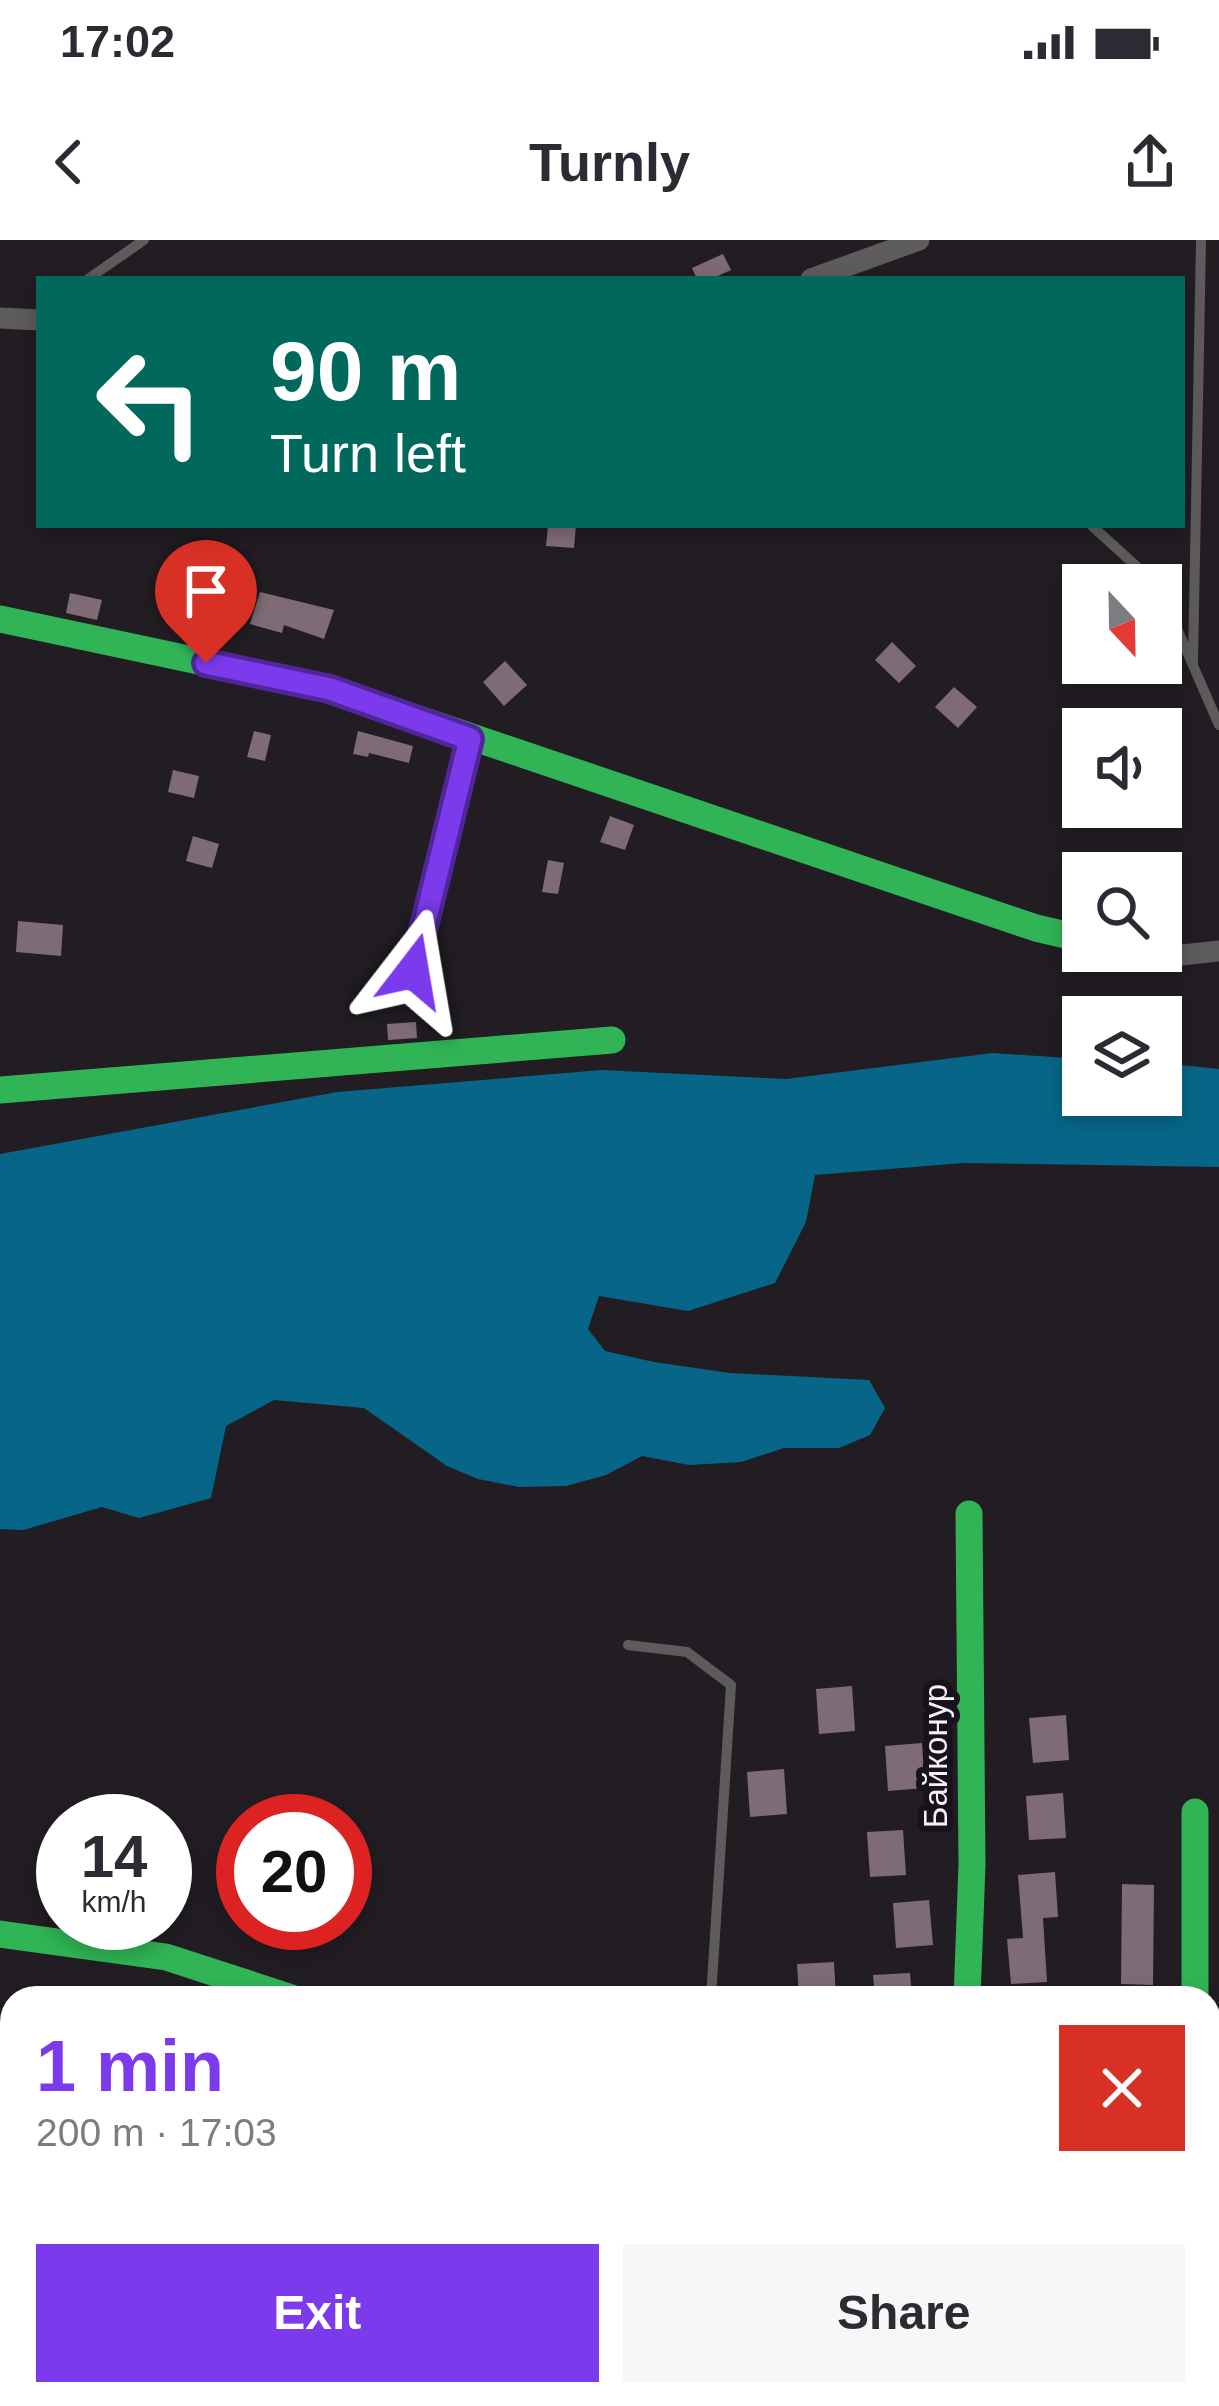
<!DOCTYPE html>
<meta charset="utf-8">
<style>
body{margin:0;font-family:Arial,sans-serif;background:#f7f7f7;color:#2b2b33;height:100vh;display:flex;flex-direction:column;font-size:45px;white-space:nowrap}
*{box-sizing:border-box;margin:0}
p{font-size:39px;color:#7c7c81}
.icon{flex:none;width:66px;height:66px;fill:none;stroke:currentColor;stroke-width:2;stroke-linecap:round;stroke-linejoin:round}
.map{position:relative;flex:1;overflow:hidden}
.sheet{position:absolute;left:0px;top:1746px;width:1221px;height:420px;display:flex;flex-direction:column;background:#fff;border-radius:36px 36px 0 0;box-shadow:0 6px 18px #0003}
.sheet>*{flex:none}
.banner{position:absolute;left:36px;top:36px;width:1149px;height:252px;border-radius:0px;box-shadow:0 6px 18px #0003;background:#00695c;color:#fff;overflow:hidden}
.needle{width:78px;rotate:158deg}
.fabs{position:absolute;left:1062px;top:324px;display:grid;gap:24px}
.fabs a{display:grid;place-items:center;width:120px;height:120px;border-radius:0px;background:#fff;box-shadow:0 6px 18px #0003;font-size:60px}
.speed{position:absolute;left:36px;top:1554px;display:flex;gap:24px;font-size:60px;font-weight:700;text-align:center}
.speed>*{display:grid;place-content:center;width:156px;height:156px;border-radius:50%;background:#fff;box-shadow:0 6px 18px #0003;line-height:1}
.speed small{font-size:30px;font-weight:400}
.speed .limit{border:18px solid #d22;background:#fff;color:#111}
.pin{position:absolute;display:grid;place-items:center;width:102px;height:102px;color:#fff;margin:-123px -51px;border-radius:50% 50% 50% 0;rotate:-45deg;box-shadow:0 0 12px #0007}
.pin .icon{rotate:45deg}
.me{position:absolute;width:132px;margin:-66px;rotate:14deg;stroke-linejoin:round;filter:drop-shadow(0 0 9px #0008)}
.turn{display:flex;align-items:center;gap:42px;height:252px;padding:0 36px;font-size:54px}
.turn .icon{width:156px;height:156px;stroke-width:2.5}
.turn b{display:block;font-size:84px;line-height:102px}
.round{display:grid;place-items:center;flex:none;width:126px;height:126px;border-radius:0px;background:#f7f7f7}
.headline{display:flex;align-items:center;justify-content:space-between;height:204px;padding:0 36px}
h1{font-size:72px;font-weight:700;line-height:90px;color:#7c3aed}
.primary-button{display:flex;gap:24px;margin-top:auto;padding:24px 36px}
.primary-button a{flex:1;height:138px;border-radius:0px;background:#7c3aed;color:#fff;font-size:48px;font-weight:700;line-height:138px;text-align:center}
.primary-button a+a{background:#f7f7f7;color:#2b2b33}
.status{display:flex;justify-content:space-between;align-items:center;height:84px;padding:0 60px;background:#fff;direction:ltr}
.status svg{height:33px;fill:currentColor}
header{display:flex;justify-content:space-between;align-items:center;height:156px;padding:0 36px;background:#fff;font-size:54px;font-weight:700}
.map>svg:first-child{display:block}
.water{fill:#076688}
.building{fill:#7e6b76}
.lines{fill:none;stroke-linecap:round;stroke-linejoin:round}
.lane{stroke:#5d5b5c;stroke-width:10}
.street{stroke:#5d5b5c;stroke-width:21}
.fast{stroke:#30b455;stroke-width:27}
.route-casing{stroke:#51269a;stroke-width:30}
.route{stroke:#7c3aed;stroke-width:21}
.labels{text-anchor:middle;stroke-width:12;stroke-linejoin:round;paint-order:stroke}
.street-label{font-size:33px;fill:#f5f1f8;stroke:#18121c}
</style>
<div class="status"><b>17:02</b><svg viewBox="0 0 49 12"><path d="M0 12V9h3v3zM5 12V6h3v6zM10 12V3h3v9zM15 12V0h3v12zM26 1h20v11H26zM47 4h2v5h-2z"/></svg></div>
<header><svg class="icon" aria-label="back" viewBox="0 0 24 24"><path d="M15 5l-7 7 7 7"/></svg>Turnly<svg class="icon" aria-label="share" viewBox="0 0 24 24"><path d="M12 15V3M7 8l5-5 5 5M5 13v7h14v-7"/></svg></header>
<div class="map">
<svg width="1219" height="2166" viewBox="0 0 1219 2166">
<rect width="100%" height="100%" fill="#211d23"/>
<!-- water -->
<path class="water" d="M993,813L1083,819V855H1161V823L1219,829V927L963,923L815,935L806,982L775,1043L688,1071L599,1056L588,1089L605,1111L654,1122L730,1133L869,1140L885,1168L870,1195L839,1208H784L741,1222L689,1225L642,1216L606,1235L566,1246L519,1247L478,1239L447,1226L364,1168L274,1160L226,1186L211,1258L139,1278L102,1267L23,1290L0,1289V914L337,852L602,830L786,839Z"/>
<!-- building -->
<path class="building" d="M723,14L731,30L711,39H697L692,28Z
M548,285H576L574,308L546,306Z
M184,319L212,325L207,354L178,349Z
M260,352L334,370L324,399L284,385L282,393L250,384Z
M70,353L102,360L97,380L66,373Z
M892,402L916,426L899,443L875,420Z
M505,421L527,445L504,466L483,442Z
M954,447L977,467L958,488L935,467Z
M254,491L271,495L265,521L247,517Z
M358,491L413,506L409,523L369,513L368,517L353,514Z
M173,530L199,536L194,558L168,552Z
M610,576L634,585L625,610L600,602Z
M193,596L219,604L212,628L186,621Z
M548,620L564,623L558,654L542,652Z
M18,681L63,685L61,716L16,712Z
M416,782L417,798L388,800L387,784Z
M852,1446L855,1491L819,1494L816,1449Z
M1066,1475L1069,1520L1033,1523L1029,1478Z
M922,1503L925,1548L888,1551L885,1506Z
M784,1529L787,1574L750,1577L747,1532Z
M1063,1553L1066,1598L1029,1600L1026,1556Z
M903,1590L906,1635L870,1637L867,1592Z
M1055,1632L1058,1677L1043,1678L1047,1742L1011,1744L1007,1699L1023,1698L1018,1635Z
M1122,1644L1154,1645L1153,1745L1121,1744Z
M929,1660L933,1705L896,1708L893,1663Z
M834,1722L836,1758H799L797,1724Z
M910,1733L912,1758H875L873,1735Z"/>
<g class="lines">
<!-- lane -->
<path class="lane" d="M88,39L144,0
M1091,285L1157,345
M1161,352L1219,485
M1193,422L1201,0
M413,731L470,498
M628,1405L687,1412L731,1445L711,1758
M256,2154L266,2166"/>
<!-- street -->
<path class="street" d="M811,39L919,0
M0,78L39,80
M1137,711L1163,717L1219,711
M0,1943L12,1936
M1209,2073L1219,2077
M541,2154L553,2166
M810,2154L818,2166
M1199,2154L1206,2166"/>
<!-- fast -->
<path class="fast" d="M0,379L330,449L1036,688L1083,699
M0,850L612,800
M1195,1572V1758
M0,1694L166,1717L292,1758
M967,1758L972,1625L969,1274"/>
</g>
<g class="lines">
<!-- route casing -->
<g class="route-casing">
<path id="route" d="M206,423L330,449L470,499L413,731"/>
</g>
<!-- route -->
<use href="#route" class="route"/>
</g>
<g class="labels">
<!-- street labels -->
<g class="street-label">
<text transform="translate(935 1516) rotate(-90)" y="12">Байконур</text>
</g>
</g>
</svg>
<div class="fabs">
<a><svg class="needle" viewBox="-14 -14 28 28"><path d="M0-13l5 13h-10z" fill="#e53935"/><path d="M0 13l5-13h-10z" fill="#7c7c81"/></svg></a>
<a><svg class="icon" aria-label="sound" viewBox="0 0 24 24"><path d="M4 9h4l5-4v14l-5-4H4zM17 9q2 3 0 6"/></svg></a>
<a><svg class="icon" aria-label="search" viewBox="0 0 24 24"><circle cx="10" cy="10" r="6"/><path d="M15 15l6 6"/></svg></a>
<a><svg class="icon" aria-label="layers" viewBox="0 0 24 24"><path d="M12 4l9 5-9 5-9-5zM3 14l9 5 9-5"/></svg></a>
</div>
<div class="speed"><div>14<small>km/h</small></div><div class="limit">20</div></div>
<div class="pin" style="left:206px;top:423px;background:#d93025"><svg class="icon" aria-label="arrive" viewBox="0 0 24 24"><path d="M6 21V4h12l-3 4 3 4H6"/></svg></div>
<svg class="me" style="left:413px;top:731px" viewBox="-20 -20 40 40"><path d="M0-17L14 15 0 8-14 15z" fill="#7c3aed" stroke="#fff" stroke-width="4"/></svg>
<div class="banner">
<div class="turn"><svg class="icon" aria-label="left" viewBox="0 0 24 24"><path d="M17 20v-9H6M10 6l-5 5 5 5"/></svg><div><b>90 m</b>Turn left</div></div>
</div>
<section class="sheet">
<div class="headline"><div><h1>1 min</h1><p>200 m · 17:03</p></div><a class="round" style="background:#d93025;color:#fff"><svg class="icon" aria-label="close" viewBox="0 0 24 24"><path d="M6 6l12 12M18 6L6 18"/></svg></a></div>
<div class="primary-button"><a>Exit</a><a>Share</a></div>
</section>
</div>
